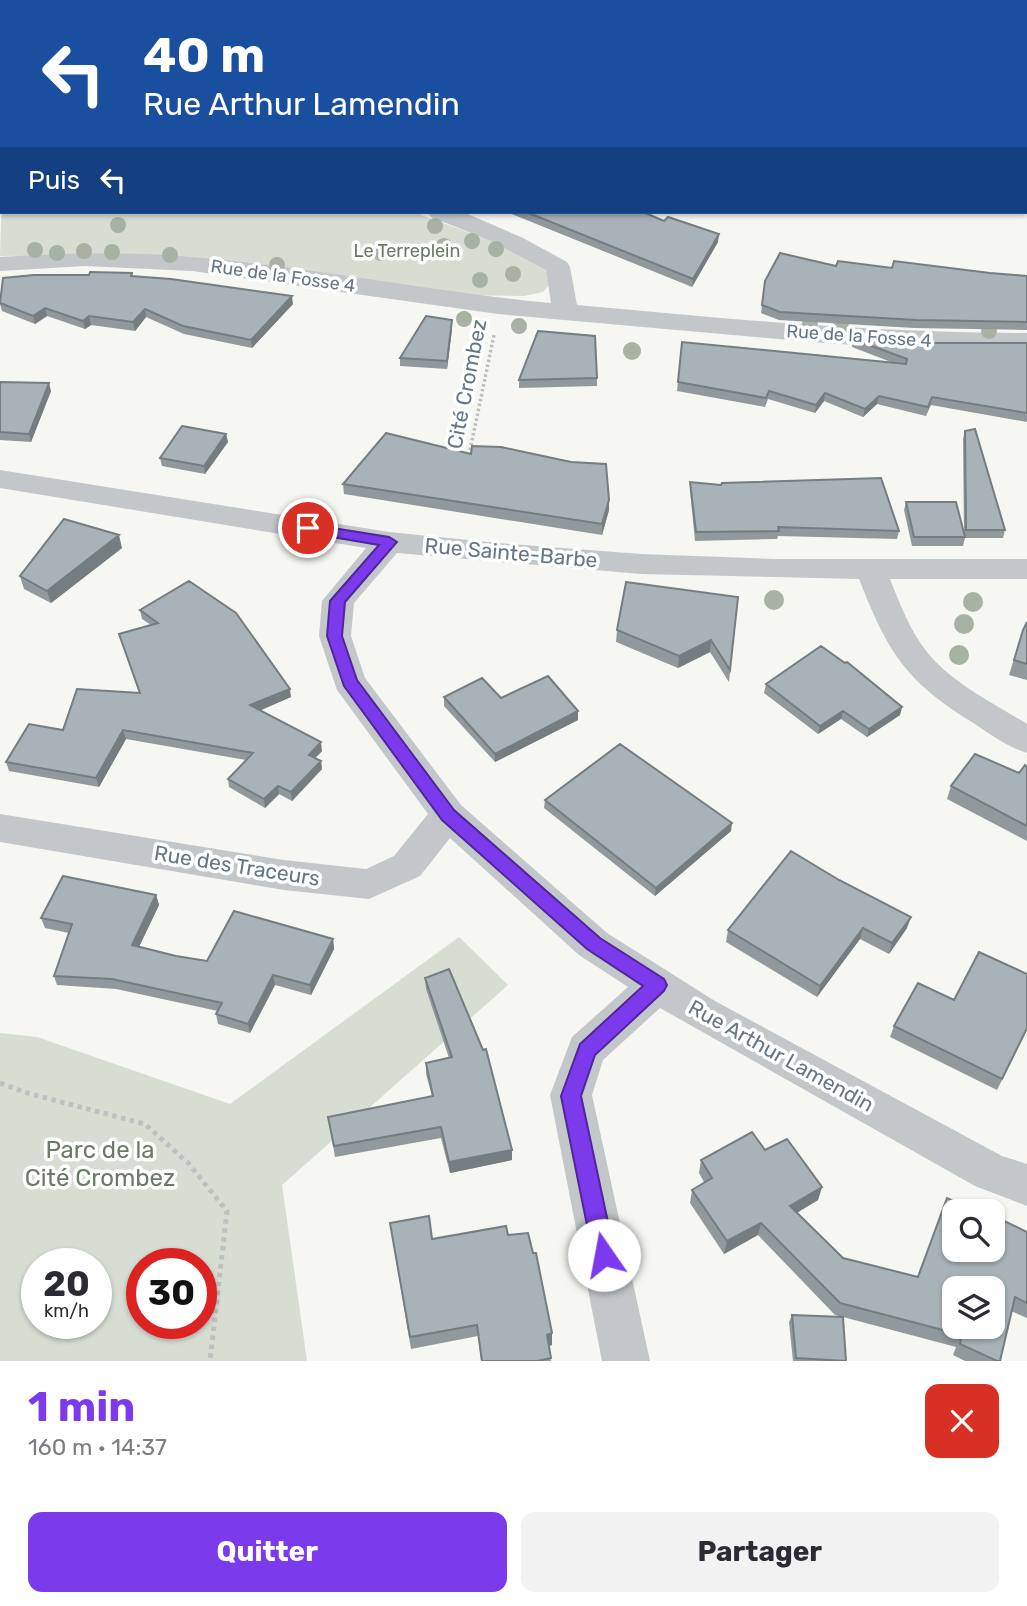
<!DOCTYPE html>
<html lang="fr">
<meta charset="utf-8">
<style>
body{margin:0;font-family:Rubik,sans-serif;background:#f2f2f3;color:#2b2b33;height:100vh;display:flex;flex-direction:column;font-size:26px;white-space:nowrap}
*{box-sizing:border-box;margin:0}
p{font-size:23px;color:#7c7c81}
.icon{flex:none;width:38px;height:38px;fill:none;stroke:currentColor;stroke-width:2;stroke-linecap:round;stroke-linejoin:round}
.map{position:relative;height:1361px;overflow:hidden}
.side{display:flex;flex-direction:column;background:#fff;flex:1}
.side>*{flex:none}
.top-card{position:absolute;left:0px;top:0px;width:1027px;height:214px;box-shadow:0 2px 5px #0004;background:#1a4fa0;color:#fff;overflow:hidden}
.tools{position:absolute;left:942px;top:1199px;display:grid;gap:14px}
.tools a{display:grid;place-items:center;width:63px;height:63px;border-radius:14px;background:#fff;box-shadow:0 2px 5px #0004;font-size:35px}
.speed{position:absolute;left:21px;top:1248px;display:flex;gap:14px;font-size:35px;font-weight:700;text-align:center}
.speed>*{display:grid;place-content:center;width:91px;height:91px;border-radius:50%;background:#fff;box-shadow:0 2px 5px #0004;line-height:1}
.speed small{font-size:18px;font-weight:400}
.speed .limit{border:10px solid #d22;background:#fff;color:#111}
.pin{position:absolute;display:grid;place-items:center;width:60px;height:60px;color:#fff;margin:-30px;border:4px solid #fff;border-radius:50%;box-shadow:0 2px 7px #0007}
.me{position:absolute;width:77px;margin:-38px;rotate:348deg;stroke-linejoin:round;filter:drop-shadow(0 0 5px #0008)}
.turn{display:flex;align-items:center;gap:24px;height:147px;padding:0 28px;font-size:32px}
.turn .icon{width:91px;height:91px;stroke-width:2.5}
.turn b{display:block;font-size:49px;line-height:60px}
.then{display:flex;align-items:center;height:66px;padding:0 28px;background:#0003;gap:14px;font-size:26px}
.round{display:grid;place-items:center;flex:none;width:74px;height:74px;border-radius:14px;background:#f2f2f3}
.overview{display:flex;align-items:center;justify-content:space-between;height:119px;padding:0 28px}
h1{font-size:42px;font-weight:700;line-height:52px;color:#7c3aed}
.primary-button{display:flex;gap:14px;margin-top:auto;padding:14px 28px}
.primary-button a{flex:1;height:80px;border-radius:14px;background:#7c3aed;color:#fff;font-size:28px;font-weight:700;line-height:80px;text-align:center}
.primary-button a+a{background:#f2f2f3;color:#2b2b33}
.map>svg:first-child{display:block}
.green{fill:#d7ddd3;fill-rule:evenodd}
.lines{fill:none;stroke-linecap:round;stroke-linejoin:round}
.path-far2{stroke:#bdbfc1;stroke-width:2.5;stroke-dasharray:2.5 2.5;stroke-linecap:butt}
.path-far1{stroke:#bdbfc1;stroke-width:3.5;stroke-dasharray:2.5 2.5;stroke-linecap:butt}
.path{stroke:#bdbfc1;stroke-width:5;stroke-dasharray:4.5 4.5;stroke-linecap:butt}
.street{fill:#c3c7ca;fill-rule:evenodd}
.tree{fill:#a8b2a4}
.wall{fill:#91999d}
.shaded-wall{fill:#767d80}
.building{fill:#a9b2b7;stroke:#767d80;stroke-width:2;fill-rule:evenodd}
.route{fill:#7c3aed;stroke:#51269a;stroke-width:2}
.labels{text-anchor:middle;stroke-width:7;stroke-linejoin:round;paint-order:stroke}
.far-park-label{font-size:18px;fill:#697b64;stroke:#fff}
.far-street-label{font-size:18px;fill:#657784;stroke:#fff}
.street-label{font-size:21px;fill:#657784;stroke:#fff}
.near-park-label{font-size:24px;fill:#697b64;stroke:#fff}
</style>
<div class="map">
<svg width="1027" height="1361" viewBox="0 0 1027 1361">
<rect width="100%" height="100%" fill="#f6f6f2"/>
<!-- green -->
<path class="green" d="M256,0H629V2H265Z
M2,195V212H413L516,250L544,268L550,277L549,285L543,292L524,296L448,295L86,255L0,256Z
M459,937L508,985L282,1185L307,1361H0V1033L37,1037L230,1104ZM37,1264H96V1323H37ZM142,1264H201V1323H142Z"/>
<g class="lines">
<!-- path-far2 -->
<path class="path-far2" d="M281,0L292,2"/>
<!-- path-far1 -->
<path class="path-far1" d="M468,460L494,335"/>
<!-- path -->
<path class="path" d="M0,1083L27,1093L145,1124L189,1164L227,1211L210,1361"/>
<!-- street -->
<path class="street" d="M2,172V186L0,187V173Z
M427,212H463L523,238L567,262L570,267L577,305C728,319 875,333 1027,333V349H922L824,343L498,314L192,271L85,266L0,271V257C64,253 128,251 192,257C312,267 431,292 551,303L546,270L491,241L431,217Z
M0,470L389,532L498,543L641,554L774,559H1027V579H890C900,604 910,631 927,652C952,683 993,703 1027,724V753C1008,747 991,735 975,724C906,682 888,653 859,579L641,574L397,553L354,603L351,636L365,678L461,805L607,933L715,1001L1002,1156L1027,1164V1206L975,1186L660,1008L603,1060L592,1095L650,1361H602L550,1095L572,1037L628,987L579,955L450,838L420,876L369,899L284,890L0,842V814L284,860L366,869L394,856L428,814L337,690L319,636L322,601L366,548L0,488Z"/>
</g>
<!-- trees -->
<g class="tree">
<circle cx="118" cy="225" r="8"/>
<circle cx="435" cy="226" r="8"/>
<circle cx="472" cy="241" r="8"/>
<circle cx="444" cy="246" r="8"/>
<circle cx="496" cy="249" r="8"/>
<circle cx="35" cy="250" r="8"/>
<circle cx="84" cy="251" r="8"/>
<circle cx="112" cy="252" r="8"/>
<circle cx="57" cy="253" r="8"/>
<circle cx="381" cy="253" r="8"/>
<circle cx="170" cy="255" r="8"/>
<circle cx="277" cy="265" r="8"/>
<circle cx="513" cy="274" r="8"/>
<circle cx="480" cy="280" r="8"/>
<circle cx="464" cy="319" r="8"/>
<circle cx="810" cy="323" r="8"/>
<circle cx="519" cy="326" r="8"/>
<circle cx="841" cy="326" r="8"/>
<circle cx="989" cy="331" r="8"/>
<circle cx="632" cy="351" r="9"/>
<circle cx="774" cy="600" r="10"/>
<circle cx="973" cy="602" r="10"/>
<circle cx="964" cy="624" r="10"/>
<circle cx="959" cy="655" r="10"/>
</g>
<!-- wall -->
<path class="wall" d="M507,212H643L718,242L692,287Z
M836,266L990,273L1027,276V330L914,328L779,320L761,313L765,281Z
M132,273L133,276L293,304L252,348L184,334L146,317L135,331L91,325L85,329L47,316L35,324L2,311L0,304V299L89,275Z
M452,329L447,369L400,366V358Z
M853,339L924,343H1027V422L931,405L926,416L877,404L863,417L824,401L815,413L768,399L765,407L677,391L682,342L891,362L852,347Z
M597,378V386L519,388V380Z
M0,382L51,391L31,442L0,440Z
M965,431L1005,530L1003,538H965L963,546H912L904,510L906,502L964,533L963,439Z
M226,434L228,442L205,474L162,466L160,458Z
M690,482L899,531L897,539L778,536L777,539L695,541L690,490Z
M343,484L609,500V510L602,535L344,494Z
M122,548L51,603L24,589L20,576Z
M738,597L729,682L710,652L678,668L616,642L617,630Z
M140,610L291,697L260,710L322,751L315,758L321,761L322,769L292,801L279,794L265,808L229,787L228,779L246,760L126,739L99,787L9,771L6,762L63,730L139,693L119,634L151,625L142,619Z
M1027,622V680L1009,675L1023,630Z
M766,684L902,707L900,715L867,737L841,719L818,734L764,693Z
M444,697L501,698L578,720L495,762L444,706Z
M1027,767V841L947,799L951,786L1019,773Z
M545,800L731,831L655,896L544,808Z
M839,880L907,928L889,954L860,939L817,997L726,942L728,930Z
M156,895L159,905L139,947L176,956L207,961L333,939L334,949L311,995L275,985L250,1033L218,1024L216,1014L218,1011L116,989L57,985L54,976L69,933L45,928L41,918Z
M425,978L512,1160L450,1173L441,1138L335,1157L328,1117L432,1096L426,1074V1063L449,1058L426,989Z
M954,1000L1027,1030L997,1090L890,1037L894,1026Z
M765,1150L822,1187L818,1200L797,1212L843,1258L917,1277L947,1198L971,1209L972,1205L1027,1232V1318L1011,1311L1000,1361H965L953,1355L956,1347L843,1317L846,1361H793L789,1322L792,1315L842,1317L835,1315L758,1235L724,1254L690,1203L692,1190L704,1182L699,1173L701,1160Z
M390,1223L432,1239L508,1235L552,1345L549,1346L551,1361H481L478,1336L411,1349Z"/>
<!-- shaded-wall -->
<path class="shaded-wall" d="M0,0H11L9,2H2V7L0,8Z
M719,234L718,242L692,287L693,279Z
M292,296L293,304L252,348L251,340Z
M45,308L47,316L35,324L33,316Z
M145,309L146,317L135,331L133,322Z
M89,316L91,325L85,329L83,321Z
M452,320V329L447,369V361Z
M49,383L51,391L31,442L29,434Z
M825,393L824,401L815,413L816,405Z
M879,396L877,404L863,417L865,409Z
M226,434L228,442L205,474L204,466Z
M609,500V510L602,535V524Z
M119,535L122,548L51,603L47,591Z
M711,640L710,652L678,668L679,656Z
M290,689L291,697L252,714L250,705Z
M902,707L900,715L867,737L869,729Z
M578,711V720L495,762V754Z
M843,711L841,719L818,734L820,726Z
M123,730L126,739L99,787L96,778Z
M321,742L322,751L310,763L309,755Z
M321,761L322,769L292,801L291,792Z
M278,786L279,794L265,808L264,799Z
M732,823L731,831L655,896L656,888Z
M156,895L159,905L135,955L132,945Z
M911,917L907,928L889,954L892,943Z
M863,928L860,939L817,997L820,986Z
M333,939L334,949L311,995L310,985Z
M273,975L275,985L250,1033L248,1024Z
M512,1150V1160L450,1173L449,1162Z
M822,1187L818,1200L787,1219L790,1206Z
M761,1223L758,1235L724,1254L727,1241Z
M552,1333V1345L547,1347V1335Z"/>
<!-- building -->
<path class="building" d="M0,91H2V137L0,138Z
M526,212H643L664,221L668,217L719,234L693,279Z
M780,253L836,266L838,261L892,268L894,261L990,273L1027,276V322L916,320L780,312L762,305L765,281Z
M90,272L132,273L131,276L171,279L292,296L251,340L183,326L145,309L133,322L89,316L83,321L45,308L33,316L0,303L3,278L34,275H89Z
M426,316L452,320L447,361L400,358Z
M538,331L595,336L597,378L519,380Z
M853,339L924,343H1027V413L932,397L928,407L879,396L865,409L825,393L816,405L769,391L766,398L678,382L682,342L906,364L907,359Z
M0,382L49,383L29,434L0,432Z
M182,426L226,434L204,466L160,458Z
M975,429L1005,530H966L965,431Z
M386,433L471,454L472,446L501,447L571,462L606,464L609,500L602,524L343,484Z
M881,478L899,531L778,527L779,531L696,532L690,482L721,485L722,483Z
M906,502H956L965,537H914Z
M64,519L119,535L47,591L20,576Z
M189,581L236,613L290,689L250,705L321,742L309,755L321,761L291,792L278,786L264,799L228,779L253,753L123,730L96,778L6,762L29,724L63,730L77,689L140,693L119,634L158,623L140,610Z
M626,582L738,597L730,670L711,640L679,656L617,630Z
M1027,622V664L1014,660L1023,630Z
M821,646L845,663L847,662L902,707L869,729L843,711L820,726L766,684Z
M548,676L578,711L495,754L444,697L482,678L501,698Z
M620,744L732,823L656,888L545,800Z
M975,754L1019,773L1025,765L1027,767V826L951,786Z
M791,851L839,880L911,917L892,943L863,928L820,986L728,930Z
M63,876L156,895L132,945L176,956L207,961L234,911L333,939L310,985L273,975L248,1024L216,1014L222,1003L112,979L54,976L72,924L41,918Z
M979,952L1027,974V1028L1002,1079L894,1026L918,983L954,1000Z
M449,969L483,1050L486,1049L512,1150L449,1162L441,1127L334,1146L328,1117L433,1096L426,1063L452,1057L425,978Z
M752,1132L765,1150L787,1139L822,1187L790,1206L843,1258L918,1277L947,1198L972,1209V1205L984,1211H954V1250H992V1215L1027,1232V1303L1015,1297L1000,1361H997L960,1344L962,1335L840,1303L761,1223L727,1241L692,1190L712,1178L701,1160ZM954,1288H992V1326H954Z
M429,1216L432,1239L506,1226L508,1235L528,1233L533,1253H536L552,1333L547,1335L551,1358L537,1361H482L477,1325L410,1337L390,1223Z
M792,1315L843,1317L846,1361L796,1358Z"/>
<!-- route -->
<path class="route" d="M308,524L389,537L397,542L345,602L342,636L357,680L454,810L600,938L664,979L667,985L664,991L595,1055L581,1096L615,1255L612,1262L604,1265L596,1262L593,1255L561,1096L580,1044L643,986L587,949L442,820L344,686L327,636L330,601L379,545L303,532L301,528L303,525Z"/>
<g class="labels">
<!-- far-park labels -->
<g class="far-park-label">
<text x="407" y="257">Le Terreplein</text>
</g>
<!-- far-street labels -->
<g class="far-street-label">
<text transform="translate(283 276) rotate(8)" y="6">Rue de la Fosse 4</text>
<text transform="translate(859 336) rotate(4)" y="6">Rue de la Fosse 4</text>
</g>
<!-- street labels -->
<g class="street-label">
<text transform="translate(467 384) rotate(-79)" y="7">Cité Crombez</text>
<text transform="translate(511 553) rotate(5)" y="7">Rue Sainte-Barbe</text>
<text transform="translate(237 866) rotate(9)" y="7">Rue des Traceurs</text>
<text transform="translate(781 1056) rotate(29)" y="7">Rue Arthur Lamendin</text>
</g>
<!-- near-park labels -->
<g class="near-park-label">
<text x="100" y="1158">Parc de la<tspan x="100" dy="28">Cité Crombez</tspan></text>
</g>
</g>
</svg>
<div class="tools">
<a><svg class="icon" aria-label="search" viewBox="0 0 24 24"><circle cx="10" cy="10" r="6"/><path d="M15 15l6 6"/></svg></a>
<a><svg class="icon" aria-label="layers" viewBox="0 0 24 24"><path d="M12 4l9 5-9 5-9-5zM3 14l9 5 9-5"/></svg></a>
</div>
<div class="speed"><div>20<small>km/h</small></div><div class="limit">30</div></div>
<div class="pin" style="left:308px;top:528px;background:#d93025"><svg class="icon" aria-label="arrive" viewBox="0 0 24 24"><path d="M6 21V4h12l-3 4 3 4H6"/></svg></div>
<svg class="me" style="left:604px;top:1255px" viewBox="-20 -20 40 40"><circle r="19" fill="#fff"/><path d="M0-13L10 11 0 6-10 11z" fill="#7c3aed"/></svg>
<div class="top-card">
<div class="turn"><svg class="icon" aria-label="left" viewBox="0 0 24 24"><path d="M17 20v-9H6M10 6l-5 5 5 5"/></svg><div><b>40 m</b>Rue Arthur Lamendin</div></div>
<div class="then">Puis<svg class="icon" aria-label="left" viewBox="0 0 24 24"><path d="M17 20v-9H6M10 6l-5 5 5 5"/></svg></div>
</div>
</div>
<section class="side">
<div class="overview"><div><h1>1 min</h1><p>160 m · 14:37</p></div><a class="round" style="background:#d93025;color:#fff"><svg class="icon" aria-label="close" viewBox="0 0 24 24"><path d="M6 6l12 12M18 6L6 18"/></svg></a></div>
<div class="primary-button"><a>Quitter</a><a>Partager</a></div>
</section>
